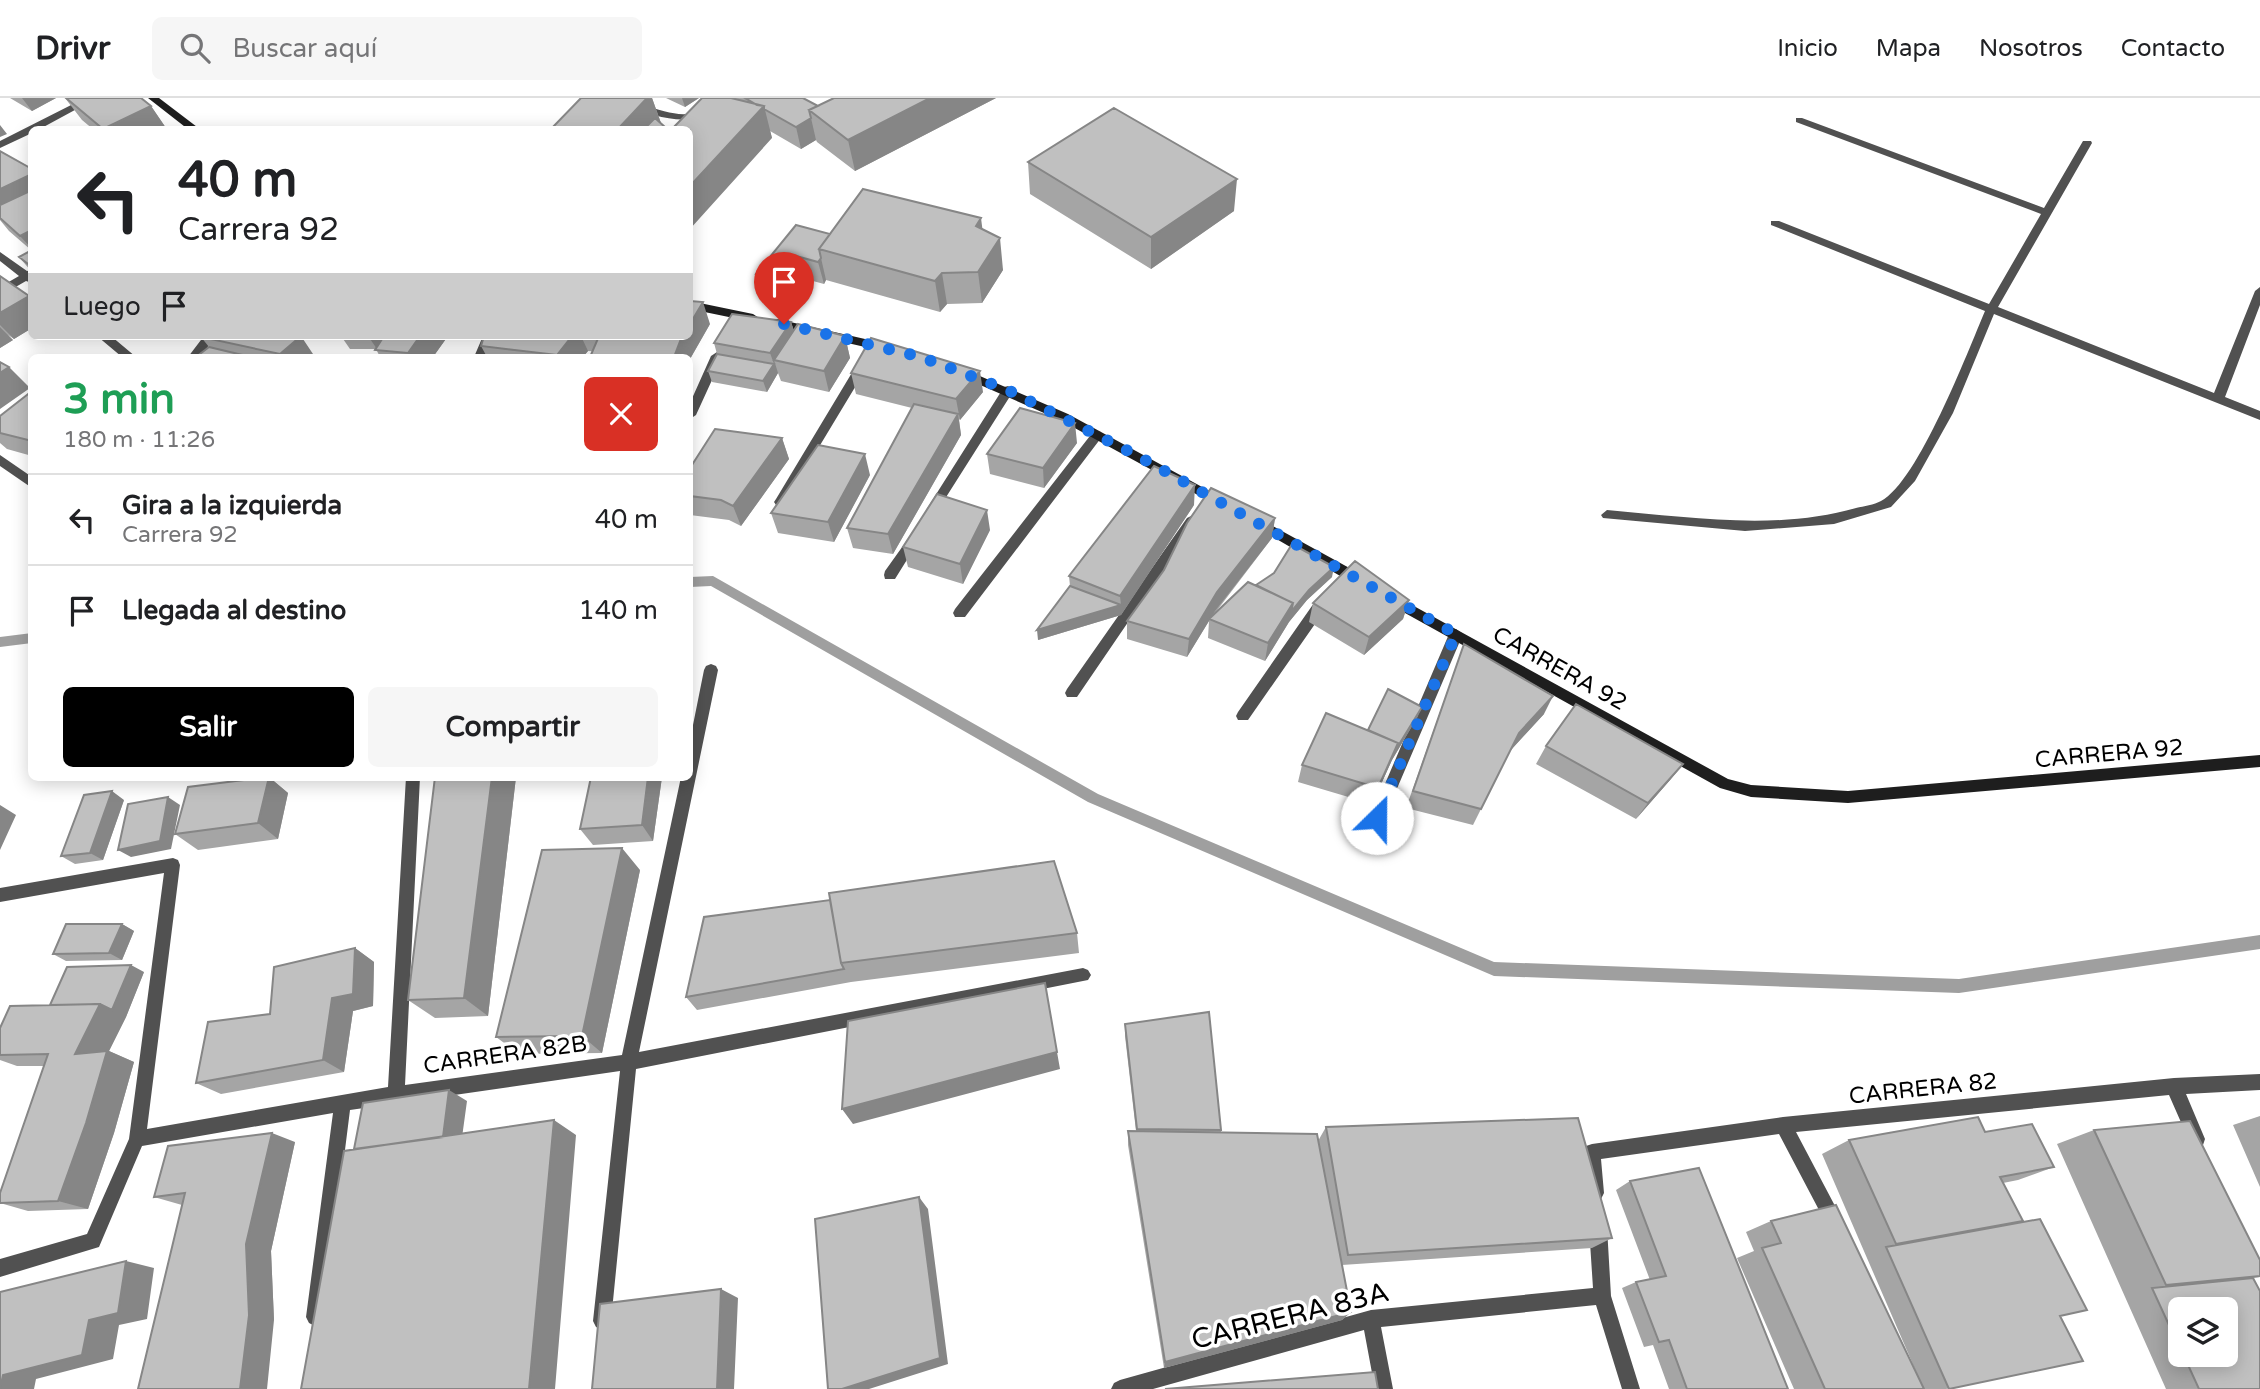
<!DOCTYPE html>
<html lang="es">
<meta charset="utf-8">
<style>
body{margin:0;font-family:"Varela Round",sans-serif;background:#f6f6f6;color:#202124;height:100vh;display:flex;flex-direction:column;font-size:26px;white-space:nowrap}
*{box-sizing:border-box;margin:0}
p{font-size:23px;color:#757577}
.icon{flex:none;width:38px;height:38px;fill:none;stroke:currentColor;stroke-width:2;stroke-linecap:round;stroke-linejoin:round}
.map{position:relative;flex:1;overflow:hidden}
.sheet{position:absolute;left:28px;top:256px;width:665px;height:427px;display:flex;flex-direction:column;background:#fff;border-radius:10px;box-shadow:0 4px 18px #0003}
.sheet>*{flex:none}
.top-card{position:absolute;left:28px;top:28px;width:665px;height:214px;border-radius:10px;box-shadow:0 4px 18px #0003;background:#fff;color:#202124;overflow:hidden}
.buttons{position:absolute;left:2168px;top:1199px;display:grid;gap:14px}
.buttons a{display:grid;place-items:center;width:70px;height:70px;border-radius:10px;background:#fff;box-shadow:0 4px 18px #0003;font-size:35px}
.pin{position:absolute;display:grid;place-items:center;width:60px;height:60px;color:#fff;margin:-72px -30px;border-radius:50% 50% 50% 0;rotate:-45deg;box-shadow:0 0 7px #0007}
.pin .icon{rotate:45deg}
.me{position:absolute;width:77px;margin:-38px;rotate:23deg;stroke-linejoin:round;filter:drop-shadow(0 0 5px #0008)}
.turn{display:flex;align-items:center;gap:24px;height:147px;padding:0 35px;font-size:32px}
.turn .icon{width:91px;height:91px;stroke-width:2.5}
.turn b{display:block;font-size:49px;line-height:60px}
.then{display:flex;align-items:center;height:66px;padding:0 35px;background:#0003;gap:14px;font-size:26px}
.round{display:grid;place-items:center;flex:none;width:74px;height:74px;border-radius:10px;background:#f6f6f6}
.summary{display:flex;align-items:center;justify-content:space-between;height:119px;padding:0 35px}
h1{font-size:42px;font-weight:700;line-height:52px;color:#1e9e55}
.primary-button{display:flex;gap:14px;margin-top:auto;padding:14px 35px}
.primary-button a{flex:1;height:80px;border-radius:10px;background:#000;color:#fff;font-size:28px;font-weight:700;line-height:80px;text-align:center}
.primary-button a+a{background:#f6f6f6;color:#202124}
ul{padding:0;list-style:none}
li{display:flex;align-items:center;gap:21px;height:91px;padding:0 35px;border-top:2px solid #e0e0e0}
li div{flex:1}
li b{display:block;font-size:26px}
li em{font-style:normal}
header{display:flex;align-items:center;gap:42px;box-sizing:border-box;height:98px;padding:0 35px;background:#fff;border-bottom:2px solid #e0e0e0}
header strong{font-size:33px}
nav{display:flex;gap:38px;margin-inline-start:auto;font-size:24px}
.search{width:490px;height:63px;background:#f6f6f6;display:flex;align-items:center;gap:18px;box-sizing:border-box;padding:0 24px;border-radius:10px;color:#757577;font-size:26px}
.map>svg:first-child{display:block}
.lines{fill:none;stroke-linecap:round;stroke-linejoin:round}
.stream{fill:#9f9f9f;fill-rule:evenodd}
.lane{fill:#515151;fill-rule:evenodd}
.street{fill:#515151;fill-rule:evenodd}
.secondary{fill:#1e1e1e;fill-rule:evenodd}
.wall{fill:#a5a5a5;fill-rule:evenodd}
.shaded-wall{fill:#868686}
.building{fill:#c0c0c0;stroke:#868686;stroke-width:2}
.route{stroke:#1a73e8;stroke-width:12;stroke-dasharray:0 21.6}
.labels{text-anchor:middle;stroke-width:7;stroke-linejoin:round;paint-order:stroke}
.street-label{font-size:23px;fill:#000;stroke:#fff}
.near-street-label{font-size:28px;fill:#000;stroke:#fff}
</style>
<header>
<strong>Drivr</strong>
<div class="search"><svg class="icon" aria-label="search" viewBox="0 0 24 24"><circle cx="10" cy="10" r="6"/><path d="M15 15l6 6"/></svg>Buscar aquí</div>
<nav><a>Inicio</a><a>Mapa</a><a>Nosotros</a><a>Contacto</a></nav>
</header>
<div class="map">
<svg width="2260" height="1291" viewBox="0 0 2260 1291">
<rect width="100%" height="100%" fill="#fff"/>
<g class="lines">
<!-- stream -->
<path class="stream" d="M713,478L1098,696L1494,864L1959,881L2260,837V851L1959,895L1494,878L1088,704L711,488L690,489V479Z
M32,535V545L0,549V539Z"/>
<!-- lane -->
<path class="lane" d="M724,0H736C712,22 685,26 654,17C647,15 640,13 634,9L639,6C679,17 687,24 724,0Z
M1796,20H1802L2044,110L2083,43H2091L2092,45L1998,209L2214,295L2255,193L2260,189V207L2225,299L2260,313V322L1994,216L1953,315L1915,383L1891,409L1834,426L1745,433L1603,420L1601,417L1607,412C1689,419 1776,433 1856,410C1864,408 1874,407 1881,403C1918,384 1968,253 1985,213L1771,127V123H1779L1989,206L2041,116L1796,24Z"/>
<!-- street -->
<path class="street" d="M85,0H97L38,32H32V35L0,50V43Z
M0,154L27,173L32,172V185L26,183L0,198V189L19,178L0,163Z
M97,238H111L136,259H122Z
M204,238H216L200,259H188Z
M483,238H495L486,259H474Z
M717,254L723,258L696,317L690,321V305L711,258Z
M863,262L869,266L784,407H776L774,404L776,401L859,263Z
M1008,288L1014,292L936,415H928L926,412L928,409L1004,289Z
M1097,333L1101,334V340L965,519H955L953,515L955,511L1093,334Z
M0,357L32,379V390L0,368Z
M1191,418L1195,420L1197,423L1195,426L1077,599H1067L1065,595L1067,591L1187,420Z
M914,436L920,441L918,444L895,481H885L884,477L885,473L910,438Z
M1319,504L1324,505L1326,509L1324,513L1248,622H1238L1236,618L1238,614L1314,505Z
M1456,531L1463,536L1384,721L1382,726L1377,727L1372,726L1370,721L1449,536Z
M711,566L716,568L718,572L639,954L1083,870L1088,872L1091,877L1088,882L636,971L611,1223L608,1229L602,1232L596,1229L593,1223L620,973L350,1012L324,1219L321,1225L315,1228L309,1225L306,1219L333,1015L142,1048L99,1149L0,1179V1161L87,1136L129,1041L164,775L0,804V790L173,760L178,762L180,767L147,1031L388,989L406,679H420L405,987L622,957L681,679H690V642L704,572L706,568Z
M2260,976V992L2186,996L2205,1041L2203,1047L2197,1049L2191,1047L2169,997L1796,1034L1844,1125L1841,1131L1835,1134L1829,1131L1779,1036L1601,1061L1604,1095L1601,1101L1595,1104L1589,1101L1586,1095L1584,1054L1586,1048L1592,1046L1783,1019L2174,980Z
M1598,1120L1604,1123L1607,1129L1611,1198L1640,1291H1622L1596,1207L1381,1229L1393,1291H1375L1364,1232L1153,1291H1111L1114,1285L1120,1282L1371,1212L1593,1190L1589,1129L1592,1123Z"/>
<!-- secondary -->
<path class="secondary" d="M148,0H159L201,32H189Z
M690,203L753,216L759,220L753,224L690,211Z
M777,221L887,246L893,250L887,254L773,228L771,225Z
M966,272L1068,316L1226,402L1228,405L1226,408H1218L1060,322L962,279L960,276Z
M1258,420L1364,478L1365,482L1364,486H1354L1254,428L1252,425Z
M1392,496L1728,681L1751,687L1848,693L2260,657V669L1848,705L1751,699L1720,690L1387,505L1385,501L1387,497Z"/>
</g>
<!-- wall -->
<path class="wall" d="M10,0H56L32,13Z
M65,0L151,8L166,30L163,32H94L82,22Z
M581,0H652L661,25L666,30H672L702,0H803L818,8L834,0H996L855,73L817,44L816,42L801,51L770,33L772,40L690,32H550Z
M666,0H699L685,9Z
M0,53L32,71V174L19,159L31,152L9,133L0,122Z
M1028,64L1234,113L1151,171L1030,96Z
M983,132L1003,172L982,205L947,206L940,214L826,182L824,186L802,180L784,203L763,198L756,176L830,136Z
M0,178L32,200V230L14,241L8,237L13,242L0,250Z
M791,224L794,233L845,238L850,260L829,294L781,283L778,275L767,294L712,284L708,273L717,256L714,245Z
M710,226L690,261V259L588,253L583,259H487L481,248L484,238H690Z
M341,238H448L433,259H380L376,251H350Z
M201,239L315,259H196L209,249Z
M851,275L983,294L960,322L959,321L961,337L893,456L853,450L847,430L912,310L856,296Z
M32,293V358L7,351L0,345V318Z
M782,340L789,361L741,428L729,422L690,417V370Z
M1077,345L1044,390L990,376L987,356Z
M870,377L834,444L778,435L771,415Z
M1194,407L1121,517L1038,542L1070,488L1069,478Z
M1275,420L1272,440L1212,519L1256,487L1332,479L1307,502L1289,524L1265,563L1208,540L1209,523L1187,559L1127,541V523Z
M990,432L963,486L908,469L903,449Z
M1409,502L1403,521L1364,557L1309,524L1313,505Z
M1464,546L1544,616L1510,653L1473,727L1406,710Z
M1418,618L1392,662L1372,706L1298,684L1302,667L1368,632Z
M1546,648L1683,666L1670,682L1636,721L1536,666Z
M269,679L288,695L278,741L198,752L175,736Z
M435,679H516L488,918L435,920L408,902Z
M591,679H662L653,743L593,747L580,731Z
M124,702L103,762L75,766L61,758Z
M640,772L602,955L519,956L496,939Z
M704,819L1077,835L1079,855L851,884L697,912L686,899Z
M122,826L134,833L122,862L66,863L53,856Z
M355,850L374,864L373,908L353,913L344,974L221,996L196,985L270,916Z
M144,874L126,919L109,953L134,964L114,1035L88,1111L28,1113L0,1105V1095L44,968H17L0,962V930L50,907Z
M1125,926L1221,1032V1034L1318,1043L1326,1029L1612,1140L1592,1150L1342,1167L1351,1214L1342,1222L1164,1270L1128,1047V1033H1136L1125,938Z
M2260,1018V1089L2233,1027Z
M2094,1032L2260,1162V1179L2253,1180L2260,1291H2166L2057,1046ZM2180,1211L2226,1256H2180Z
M1985,1034L2054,1069L2018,1082L2003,1085L2060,1218L2083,1263L1946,1291H1794L1737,1160L1754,1153L1746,1134L1771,1123L1918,1278L1822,1056L1849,1042Z
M295,1044L271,1153L274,1222L182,1107L154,1099Z
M1630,1083L1788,1291H1669L1653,1247L1644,1249L1622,1190L1636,1184L1650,1182L1616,1092Z"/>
<!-- shaded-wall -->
<path class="shaded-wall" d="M22,0H56L32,13Z
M647,0H652L662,28L645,30L646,32H617Z
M682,0H699L685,9Z
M930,0H996L855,73L848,42Z
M151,8L166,30L163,32H103Z
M764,8L772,40L690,131V88Z
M811,20L816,42L801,51L796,29Z
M0,27L7,36L0,39Z
M32,76V107L0,116V91Z
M1237,81L1234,113L1151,171V139Z
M981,120L985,151L976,128Z
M32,132V151L20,138Z
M1000,140L1003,172L982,205L978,174Z
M796,158L802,180L784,203L778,182Z
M821,160L826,182L824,186L818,164Z
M942,175L947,206L940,214L935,183Z
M29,198L32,200V230L14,241L0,227V215Z
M703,204L710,226L690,261V259H674L682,238H690V226Z
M791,224L798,245L774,262L778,275L767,294L763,283L774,266L770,255Z
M0,229L13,242L0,250Z
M301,238L315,259H282L280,256Z
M368,238H385L377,251Z
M420,238H448L433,259H410L408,255Z
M572,238H581L588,253L583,259H558L557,257Z
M845,238L850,260L829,294L824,273Z
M9,269L30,290L0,311V275Z
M980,273L983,294L960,322L956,301Z
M958,316L961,337L893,456L888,436Z
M1075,325L1077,345L1044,390L1043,370Z
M782,340L789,361L741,428L733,408Z
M865,356L870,377L834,444L828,424Z
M1195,387L1194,407L1121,517L1038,542L1037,532L1121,507L1120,498Z
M987,412L990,432L963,486L960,466Z
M1275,420L1272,440L1215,513L1187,559L1189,541L1217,494Z
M1334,469L1332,479L1307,502L1289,524L1265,563L1268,545L1293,505Z
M1409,502L1403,521L1364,557L1369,539Z
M1553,598L1544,616L1510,653L1519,635Z
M1422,609L1418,618L1392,662L1372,706L1378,690L1398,645Z
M1683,666L1670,682L1636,721L1648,705Z
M269,679L288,695L278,741L258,725Z
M492,679H516L488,918L464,900Z
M648,679H662L653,743L642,727Z
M112,693L124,702L103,762L90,755Z
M168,699L180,707L171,751L131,759L118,752Z
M0,707L16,717L0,752Z
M622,750L640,772L602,955L582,938Z
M122,826L134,833L122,862L109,855Z
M355,850L374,864L373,908L353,913L344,974L323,962L332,900Z
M131,867L144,874L126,919L109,953L134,964L114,1035L88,1111L58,1103L75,956L100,906Z
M1057,954L1060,971L853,1026L842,1011Z
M449,992L467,1003L460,1054L442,1045Z
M554,1022L576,1037L555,1291H529Z
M272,1035L295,1044L271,1153L274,1222L267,1291H240L246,1146Z
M919,1099L928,1111L948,1266L869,1291H842Z
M126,1163L154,1170L147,1221L119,1227L113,1261L36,1281L34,1291H0L3,1277L89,1222Z
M721,1191L738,1200L734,1291H717Z
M1351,1214L1342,1222L1164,1270L1165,1264Z"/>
<!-- building -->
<path class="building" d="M66,0H141L151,8L103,31Z
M581,0H647L617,32H550Z
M702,0H731L764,8L690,88V32H671Z
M745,0H803L818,8L809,12L811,20L796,29L764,11V8L757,7Z
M834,0H930L848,42L809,12Z
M1114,10L1237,81L1151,139L1028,64Z
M655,20L666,30H672L671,32H648L645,30Z
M0,53L32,71V76L0,91Z
M863,91L981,120L976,128L1000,140L978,174L942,175L935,183L819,151Z
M32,92V132L20,138L0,120V107Z
M796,127L830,136L819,151L821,160L818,164L796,158L778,182L756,176Z
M32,152V169L19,159Z
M0,178L29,198L0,215Z
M690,203L703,204L690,226Z
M732,216L791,224L770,255L714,245Z
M798,226L845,238L824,273L774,262Z
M202,238H301L280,256L201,239Z
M384,238H420L408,255L375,252Z
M484,238H572L557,257L481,248Z
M599,238H682L674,259H590Z
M871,240L980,273L956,301L851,275Z
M209,249L251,259H196Z
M717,256L774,266L763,283L708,273Z
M0,264L9,269L0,275Z
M32,293V343L0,335V318Z
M914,306L958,316L888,436L847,430Z
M1020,310L1075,325L1043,370L987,356Z
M715,331L782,340L733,408L721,402L690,398V370Z
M818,347L865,356L828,424L771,415Z
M1154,368L1195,387L1120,498L1069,478Z
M1211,390L1275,420L1217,494L1189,541L1127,523L1164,472L1187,425Z
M937,396L987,412L960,466L903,449Z
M1292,446L1334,469L1309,492L1291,514L1293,505L1256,487L1274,475Z
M1355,463L1409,502L1369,539L1313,505Z
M1248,484L1293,505L1268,545L1209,521Z
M1070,488L1121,507L1037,532Z
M1464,546L1553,598L1519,635L1481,711L1413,693Z
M1388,591L1422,609L1395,653L1398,645L1368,632Z
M1576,606L1683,666L1648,705L1546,648Z
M1326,615L1398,645L1378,690L1302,667Z
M269,679L258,725L175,736L188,689Z
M435,679H492L464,900L408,902Z
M591,679H648L642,727L580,731Z
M112,693L90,755L61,758L84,697Z
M168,699L160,743L118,752L128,706Z
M622,750L582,938L496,939L542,752Z
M1054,763L1077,835L841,865L829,795Z
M830,802L841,865L844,871L686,899L704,819Z
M66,826H122L109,855L53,856Z
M355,850L353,896L332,900L323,962L196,985L208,924L270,916L274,869Z
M131,867L112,912L100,906L50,907L67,869Z
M1045,885L1057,954L842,1011L848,923Z
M100,906L75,956L107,953L86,1025L58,1103L0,1105V1095L48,956L0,957V930L10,908Z
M1209,914L1221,1032L1137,1031L1125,926Z
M449,992L443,1039L354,1051L363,1005Z
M1978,1019L1985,1034L2032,1026L2054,1069L2000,1079L2023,1123L1896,1146L1849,1042Z
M1578,1020L1612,1140L1348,1157L1326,1029Z
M554,1022L529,1291H301L344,1053Z
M2190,1023L2260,1162V1178L2166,1187L2094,1032Z
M1128,1033L1317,1036L1351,1214L1165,1264Z
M272,1035L246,1146L249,1217L240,1291H138L185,1095L154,1099L168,1048Z
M1699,1070L1788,1291H1687L1669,1242L1659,1244L1636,1184L1666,1178L1630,1083Z
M919,1099L940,1260L842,1291H828L815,1121Z
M1836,1107L1924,1291H1825L1762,1150L1781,1145L1771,1123Z
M2040,1121L2087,1212L2060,1218L2083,1263L1949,1291L1886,1149Z
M126,1163L118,1215L89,1222L82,1257L3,1277L0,1291V1194Z
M2253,1180L2260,1193V1291H2199L2183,1256H2226V1211H2180V1251L2152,1190Z
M721,1191L717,1291H592L600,1206Z
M1375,1274L1378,1291H1165Z"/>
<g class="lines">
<!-- route -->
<path class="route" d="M784,226L921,259L1008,292L1136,357L1456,536L1377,720"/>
</g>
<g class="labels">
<!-- street labels -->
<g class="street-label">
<text transform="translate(1560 570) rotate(29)" y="8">CARRERA 92</text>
<text transform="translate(2109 655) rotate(-5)" y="8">CARRERA 92</text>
<text transform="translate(505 956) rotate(-8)" y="8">CARRERA 82B</text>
<text transform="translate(1923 990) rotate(-6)" y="8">CARRERA 82</text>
</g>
<!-- near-street labels -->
<g class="near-street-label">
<text transform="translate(1290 1217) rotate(-14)" y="10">CARRERA 83A</text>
</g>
</g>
</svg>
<div class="buttons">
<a><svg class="icon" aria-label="layers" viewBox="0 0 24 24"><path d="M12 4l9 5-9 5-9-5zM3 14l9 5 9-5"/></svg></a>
</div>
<div class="pin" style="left:784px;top:226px;background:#d93025"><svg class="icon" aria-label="arrive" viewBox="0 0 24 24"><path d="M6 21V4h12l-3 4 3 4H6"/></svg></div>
<svg class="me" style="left:1377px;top:720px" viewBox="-20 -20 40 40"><circle r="19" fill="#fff"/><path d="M0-13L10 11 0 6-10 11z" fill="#1a73e8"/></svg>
<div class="top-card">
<div class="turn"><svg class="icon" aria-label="left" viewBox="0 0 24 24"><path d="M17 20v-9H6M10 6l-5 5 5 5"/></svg><div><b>40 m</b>Carrera 92</div></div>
<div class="then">Luego<svg class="icon" aria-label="arrive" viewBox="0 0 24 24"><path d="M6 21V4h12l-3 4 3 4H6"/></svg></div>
</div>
<section class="sheet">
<div class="summary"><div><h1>3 min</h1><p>180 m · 11:26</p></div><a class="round" style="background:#d93025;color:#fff"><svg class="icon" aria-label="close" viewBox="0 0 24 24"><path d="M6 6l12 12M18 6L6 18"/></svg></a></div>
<ul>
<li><svg class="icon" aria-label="left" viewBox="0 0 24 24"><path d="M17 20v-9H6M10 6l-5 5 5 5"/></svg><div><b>Gira a la izquierda</b><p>Carrera 92</p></div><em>40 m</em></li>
<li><svg class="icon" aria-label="arrive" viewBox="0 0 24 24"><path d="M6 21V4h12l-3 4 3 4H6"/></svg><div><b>Llegada al destino</b></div><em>140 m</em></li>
</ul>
<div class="primary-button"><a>Salir</a><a>Compartir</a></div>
</section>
</div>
